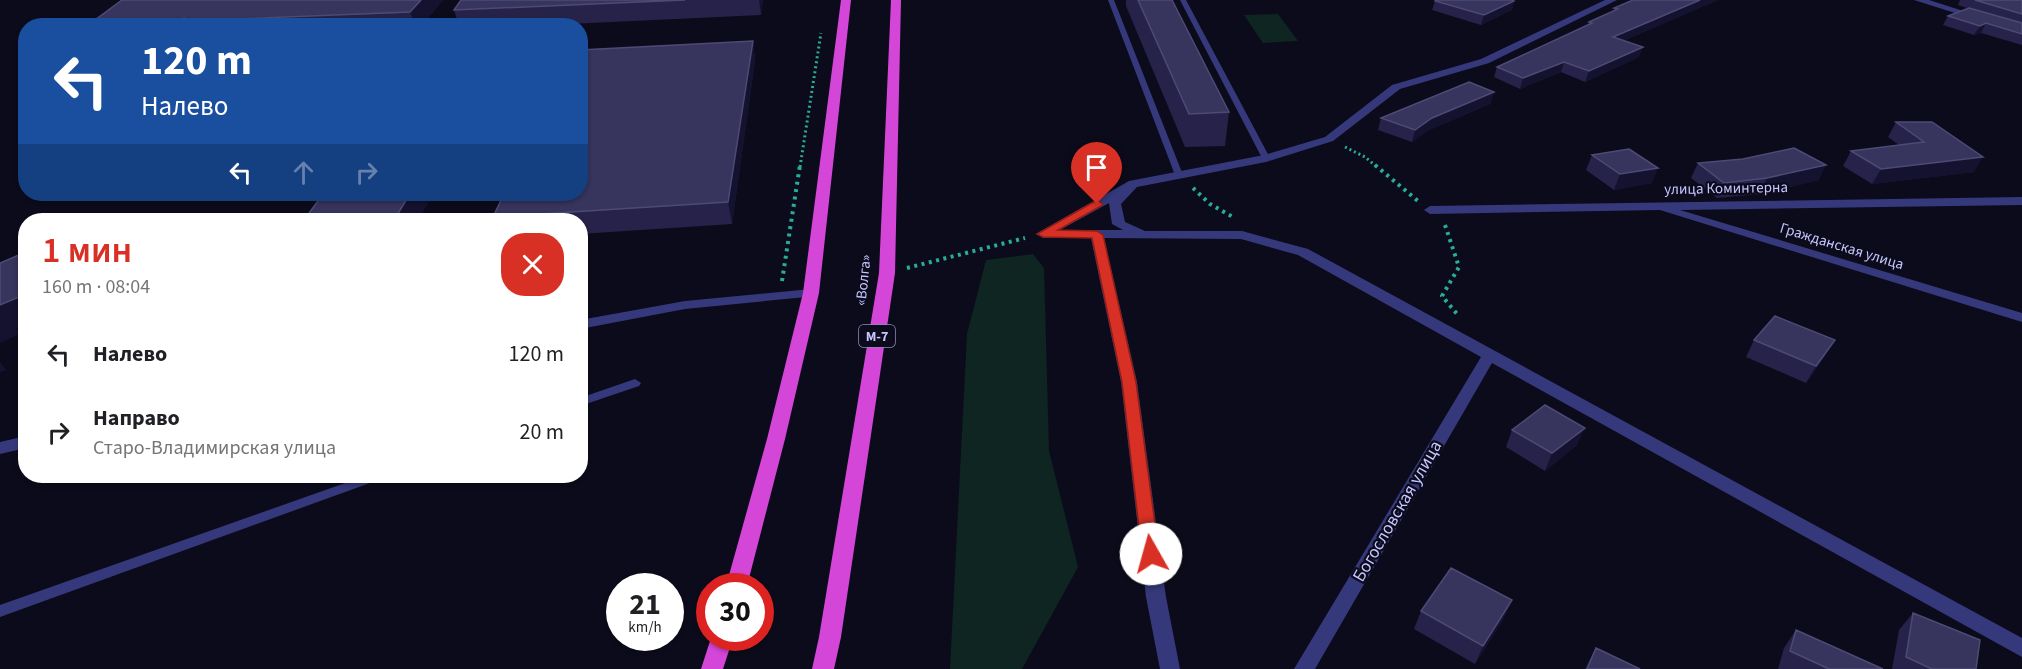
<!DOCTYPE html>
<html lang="ru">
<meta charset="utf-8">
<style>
body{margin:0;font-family:"Source Sans 3",sans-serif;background:#f2f2f2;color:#202124;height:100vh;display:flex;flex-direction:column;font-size:22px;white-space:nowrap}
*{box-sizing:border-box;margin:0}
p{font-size:20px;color:#757577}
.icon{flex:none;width:33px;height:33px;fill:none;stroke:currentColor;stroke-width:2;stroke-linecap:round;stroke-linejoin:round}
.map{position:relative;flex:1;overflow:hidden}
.details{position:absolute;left:18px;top:213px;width:570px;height:270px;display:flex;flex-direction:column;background:#fff;border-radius:24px;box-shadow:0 2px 4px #0004}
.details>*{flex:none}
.top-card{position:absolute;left:18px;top:18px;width:570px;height:183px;border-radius:24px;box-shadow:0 2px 4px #0004;background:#1a4fa0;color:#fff;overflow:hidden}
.speed{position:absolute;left:606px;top:573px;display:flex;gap:12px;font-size:30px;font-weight:700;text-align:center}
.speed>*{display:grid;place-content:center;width:78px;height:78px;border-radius:50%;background:#fff;box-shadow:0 2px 4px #0004;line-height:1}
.speed small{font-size:15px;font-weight:400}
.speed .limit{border:9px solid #d22;background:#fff;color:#111}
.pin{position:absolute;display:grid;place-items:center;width:51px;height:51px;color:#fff;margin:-62px -26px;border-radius:50% 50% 50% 0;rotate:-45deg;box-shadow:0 0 6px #0007}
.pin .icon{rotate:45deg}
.me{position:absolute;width:66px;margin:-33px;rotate:353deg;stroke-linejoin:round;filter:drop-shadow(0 0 4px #0008)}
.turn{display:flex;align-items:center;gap:21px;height:126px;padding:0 24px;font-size:27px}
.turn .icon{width:78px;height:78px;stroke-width:2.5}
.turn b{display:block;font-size:42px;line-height:51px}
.lanes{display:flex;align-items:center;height:57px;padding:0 24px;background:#0003;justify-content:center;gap:30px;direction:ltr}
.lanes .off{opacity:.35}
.round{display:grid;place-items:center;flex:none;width:63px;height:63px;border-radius:24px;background:#f2f2f2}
.summary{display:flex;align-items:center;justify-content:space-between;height:102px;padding:0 24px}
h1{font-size:36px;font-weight:600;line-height:45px;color:#d93025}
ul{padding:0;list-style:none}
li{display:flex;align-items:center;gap:18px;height:78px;padding:0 24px}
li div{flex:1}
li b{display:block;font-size:22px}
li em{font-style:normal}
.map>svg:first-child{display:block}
.green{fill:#0e2522}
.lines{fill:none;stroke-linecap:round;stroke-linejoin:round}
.path-far1{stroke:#2aad98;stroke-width:3;stroke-dasharray:2 3;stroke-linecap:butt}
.path{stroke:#2aad98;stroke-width:4;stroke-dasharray:3 4.5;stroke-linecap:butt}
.service{fill:#35397b;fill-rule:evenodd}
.minor{fill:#35397b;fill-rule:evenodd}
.trunk{fill:#d446d7;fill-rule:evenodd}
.wall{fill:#26224a}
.shaded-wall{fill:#14122f}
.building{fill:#37345d;stroke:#4e4a76;stroke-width:1.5}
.route{fill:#d93025;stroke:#8d1f18;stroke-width:1.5}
.labels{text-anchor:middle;stroke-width:4.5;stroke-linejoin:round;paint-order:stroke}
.shield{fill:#0c0b1b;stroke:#8e8dbb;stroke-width:1.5}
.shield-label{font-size:14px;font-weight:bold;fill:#c6c5ff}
.street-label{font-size:15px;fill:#c6c5ff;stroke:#0c0b1b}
.near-street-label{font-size:18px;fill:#c6c5ff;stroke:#0c0b1b}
</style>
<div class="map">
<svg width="2022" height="669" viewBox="0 0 2022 669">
<rect width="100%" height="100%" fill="#0c0b1b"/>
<!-- green -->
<path class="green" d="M1278,14L1298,41L1263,43L1244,15Z
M1033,254L1044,268L1049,451L1078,567L1022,669H950L967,334L986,260Z"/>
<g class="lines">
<!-- path-far1 -->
<path class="path-far1" d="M1345,147L1365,157L1377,167
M800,167L821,33"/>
<!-- path -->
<path class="path" d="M1375,165L1418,201
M1193,188L1210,204L1233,217
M1445,225L1459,267L1442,296L1457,314
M907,268L1025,238
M782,281L800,165"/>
<!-- service -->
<path class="service" d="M1108,0H1114L1183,175L1182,177L1179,178L1175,175Z
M1180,0H1186L1270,158L1269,160H1263L1262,158Z
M635,379L641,383L639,386L580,406V398Z
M365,476H383L381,479L0,617V605Z"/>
<!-- minor -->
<path class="minor" d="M1605,0H1617L1489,63L1400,89L1333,141L1266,162L1137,187L1121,204L1125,222L1145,231H1242L1308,249L2022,638V657L1492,363L1315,669H1294L1481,357L1298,255L1241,239L1104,238L1137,382L1166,597L1180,669H1160L1146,597L1121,382L1091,238H1043L1036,234L1129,181L1264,155L1325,137L1392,85L1481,59ZM1109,203L1112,224L1123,230H1060Z
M1914,0H1929L1982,17L1974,19Z
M2022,197V205L1680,210L2022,313V322L1660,210L1430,214L1424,210L1430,206Z
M811,289L818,293L816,296L685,309L580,329V320L685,301Z
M26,436V448L0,454V442Z"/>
<!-- trunk -->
<path class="trunk" d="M841,0H851L819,293L785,439L747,586H726L767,439L803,293Z
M891,0H901L895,273L841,637L834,669H812L819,637L879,273Z
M711,638H733L723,669H701Z"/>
</g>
<!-- wall -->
<path class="wall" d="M122,0H443L421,26H87Z
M461,0H763L761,15L526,26H459L454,10Z
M1126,0H1172L1229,112L1225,146L1185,147L1126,6Z
M1633,0L1624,40L1639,57L1585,82L1561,72L1520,89L1494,77L1497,67L1588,25L1589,22L1613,12L1614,8Z
M1960,0H2022V45L1981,33L1974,35L1943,25L1948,16L1967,8L1958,5Z
M1435,1H1514L1512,10L1481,25L1432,10Z
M753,41L755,61L732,224L580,234V220H494L493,217Z
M1494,92L1490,104L1429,130L1412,142L1378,130L1381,118Z
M1896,122L1974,172L1872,184L1843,166L1851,151L1899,145L1888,137Z
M1592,155L1652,183L1614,190L1586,170Z
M1698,163L1819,180L1760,194L1717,198L1691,178Z
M1754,340L1825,356L1806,383L1746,357Z
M1512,430L1577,445L1545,471L1506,447Z
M1421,611L1504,618L1475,664L1414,629Z
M1913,613L1976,669H1892L1899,630Z
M1796,630L1883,669H1778L1784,648Z
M1596,648L1640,669H1585Z"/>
<!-- shaded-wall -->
<path class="shaded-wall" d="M421,0H443L421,26H415L410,12Z
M759,0H763L761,15Z
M1700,0H1719L1610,47L1613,37Z
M1514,1L1512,10L1481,25L1484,15Z
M1986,23L1981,33L1974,35L1980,26Z
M753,41L755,61L732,224L728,202Z
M1643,47L1639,57L1585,82L1589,71Z
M1564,62L1561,72L1520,89L1523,78Z
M1494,92L1490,104L1429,130L1412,142L1415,130L1432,118Z
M1983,157L1974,172L1872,184L1881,169Z
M1826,165L1819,180L1760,194L1767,178Z
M1658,168L1652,183L1614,190L1620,174Z
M410,194H434L418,220H394Z
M26,294V325L16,329L20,334L0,343V305Z
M1835,340L1825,356L1806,383L1816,366Z
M0,362L6,370L0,372Z
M1585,428L1577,445L1545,471L1552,453Z
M1512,600L1504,618L1475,664L1483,646Z"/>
<!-- building -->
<path class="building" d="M122,0H421L410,12L186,21L184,18L179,22L87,26Z
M461,0H685L454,10Z
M1138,0H1172L1229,112L1189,114Z
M1436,0H1512L1514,1L1484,15L1435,1Z
M1633,0H1700L1613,37L1643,47L1589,71L1564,62L1523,78L1497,67L1592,23L1589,22L1618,9L1614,8Z
M1975,0H2022V14Z
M1969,8L2022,23V34L1986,23L1980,26L1948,16Z
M184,18L185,26H174Z
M753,41L728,202L493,217L504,194H580V50Z
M1469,82L1494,92L1432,118L1415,130L1381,118Z
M1896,122H1932L1983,157L1881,169L1851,151L1924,142Z
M1794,148L1826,165L1767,178L1724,183L1698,163L1743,159Z
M1629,149L1658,168L1620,174L1592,155Z
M323,194H410L394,220H304Z
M26,252V294L0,305V263Z
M1775,316L1835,340L1816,366L1754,340Z
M1545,405L1585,428L1552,453L1512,430Z
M1451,568L1512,600L1483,646L1421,611Z
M1913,613L1980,640L1976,669H1932L1906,657Z
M1796,630L1883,669H1829L1790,651Z
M1596,648L1640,669H1587Z"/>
<!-- route -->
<path class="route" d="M1097,200L1103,204L1101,206L1058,230L1097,231L1103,235L1136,382L1159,554L1157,559L1151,561L1145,559L1142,554L1122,382L1092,238L1043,237L1037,234Z"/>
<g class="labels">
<!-- shield labels -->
<rect class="shield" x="859" y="325" width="36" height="22" rx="4.5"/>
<g class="shield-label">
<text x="877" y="341">М-7</text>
</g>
<!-- street labels -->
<g class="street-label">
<text transform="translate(1726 188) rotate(-1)" y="5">улица Коминтерна</text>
<text transform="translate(1842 246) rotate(17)" y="5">Гражданская улица</text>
<text transform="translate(863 280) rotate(-84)" y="5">«Волга»</text>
</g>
<!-- near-street labels -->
<g class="near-street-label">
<text transform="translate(1397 511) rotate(-60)" y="6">Богословская улица</text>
</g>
</g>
</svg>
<div class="speed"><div>21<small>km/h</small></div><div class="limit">30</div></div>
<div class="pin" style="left:1097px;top:204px;background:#d93025"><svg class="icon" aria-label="arrive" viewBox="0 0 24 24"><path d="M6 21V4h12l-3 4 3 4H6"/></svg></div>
<svg class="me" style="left:1151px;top:554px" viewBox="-20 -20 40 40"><circle r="19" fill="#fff"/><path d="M0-13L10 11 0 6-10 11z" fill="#d93025"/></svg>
<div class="top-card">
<div class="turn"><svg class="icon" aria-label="left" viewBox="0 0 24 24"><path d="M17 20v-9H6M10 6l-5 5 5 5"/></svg><div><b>120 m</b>Налево</div></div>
<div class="lanes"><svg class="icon" aria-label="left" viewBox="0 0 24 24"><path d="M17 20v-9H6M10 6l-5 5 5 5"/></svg><svg class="icon off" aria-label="ahead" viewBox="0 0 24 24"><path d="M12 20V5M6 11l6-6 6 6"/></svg><svg class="icon off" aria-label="right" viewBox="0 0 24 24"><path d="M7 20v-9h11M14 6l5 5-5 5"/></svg></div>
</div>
<section class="details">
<div class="summary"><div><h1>1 мин</h1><p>160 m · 08:04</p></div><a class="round" style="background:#d93025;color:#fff"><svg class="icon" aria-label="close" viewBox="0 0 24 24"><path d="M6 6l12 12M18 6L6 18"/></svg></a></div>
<ul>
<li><svg class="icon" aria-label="left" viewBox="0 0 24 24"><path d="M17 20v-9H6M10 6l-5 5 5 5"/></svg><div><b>Налево</b></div><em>120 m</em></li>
<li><svg class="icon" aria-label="right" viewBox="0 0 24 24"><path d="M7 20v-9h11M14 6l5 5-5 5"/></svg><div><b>Направо</b><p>Старо-Владимирская улица</p></div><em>20 m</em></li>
</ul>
</section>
</div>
